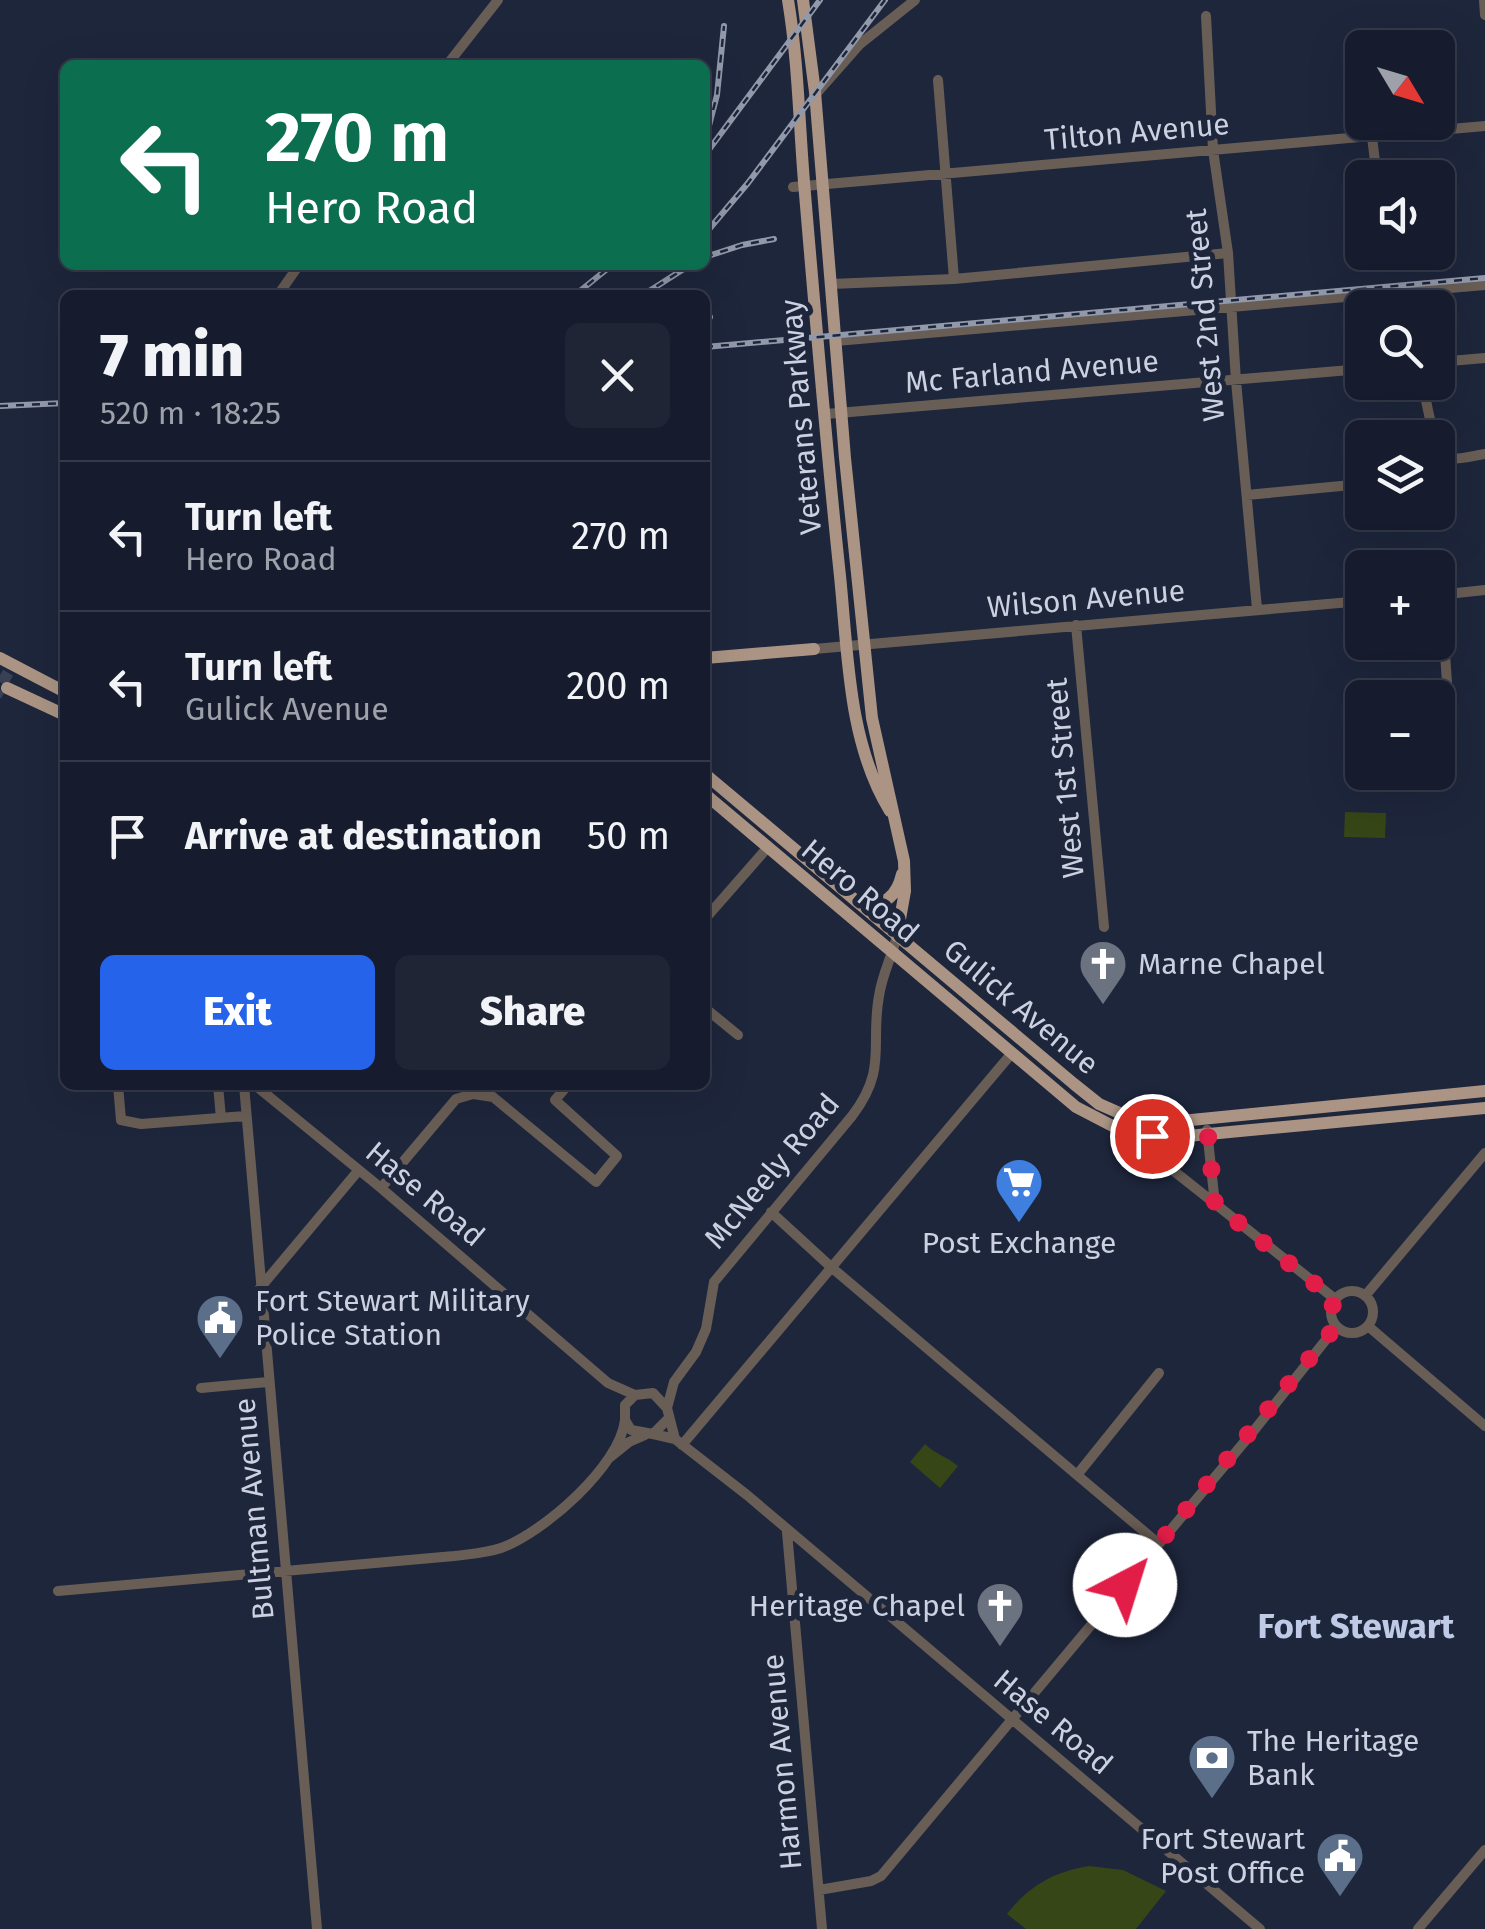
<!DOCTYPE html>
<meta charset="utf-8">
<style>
body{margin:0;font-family:"Fira Sans",sans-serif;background:#1f2535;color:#f1f3f6;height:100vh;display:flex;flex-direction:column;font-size:38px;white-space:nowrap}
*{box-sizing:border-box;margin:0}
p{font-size:32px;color:#9ea1aa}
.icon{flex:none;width:55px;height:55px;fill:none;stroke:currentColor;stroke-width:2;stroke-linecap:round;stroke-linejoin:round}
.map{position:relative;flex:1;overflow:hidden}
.details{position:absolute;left:60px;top:290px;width:650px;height:800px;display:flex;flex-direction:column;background:#161c2d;border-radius:15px;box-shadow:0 10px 40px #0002,0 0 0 2px #353a49}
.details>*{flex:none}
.guide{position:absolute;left:60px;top:60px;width:650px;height:210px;border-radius:15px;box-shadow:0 10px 40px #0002,0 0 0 2px #353a49;background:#0b6e4f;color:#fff;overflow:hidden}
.needle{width:65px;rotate:128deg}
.controls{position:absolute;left:1345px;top:30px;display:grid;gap:20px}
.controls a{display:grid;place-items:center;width:110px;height:110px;border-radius:15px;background:#161c2d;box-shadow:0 10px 40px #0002,0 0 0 2px #353a49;font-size:50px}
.pin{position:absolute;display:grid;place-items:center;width:85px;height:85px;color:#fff;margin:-42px;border:5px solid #fff;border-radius:50%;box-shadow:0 2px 10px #0007}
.me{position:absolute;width:110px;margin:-55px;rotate:40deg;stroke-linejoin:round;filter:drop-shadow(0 0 8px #0008)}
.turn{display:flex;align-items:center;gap:35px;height:210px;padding:0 40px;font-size:45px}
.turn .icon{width:130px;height:130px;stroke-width:2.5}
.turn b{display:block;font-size:70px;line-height:85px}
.round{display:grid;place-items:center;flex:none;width:105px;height:105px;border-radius:15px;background:#1f2535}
.head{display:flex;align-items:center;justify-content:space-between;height:170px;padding:0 40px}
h1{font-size:60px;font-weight:800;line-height:75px}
.primary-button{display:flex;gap:20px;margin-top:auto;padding:20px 40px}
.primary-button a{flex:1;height:115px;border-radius:15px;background:#2563eb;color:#fff;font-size:40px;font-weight:800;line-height:115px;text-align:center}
.primary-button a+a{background:#1f2535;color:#f1f3f6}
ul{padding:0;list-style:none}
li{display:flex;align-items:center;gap:30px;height:150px;padding:0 40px;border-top:2px solid #353a49}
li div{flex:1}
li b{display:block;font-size:38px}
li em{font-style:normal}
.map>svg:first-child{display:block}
.green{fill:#364616}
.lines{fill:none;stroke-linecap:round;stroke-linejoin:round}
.major-tunnel{stroke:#384055;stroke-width:12;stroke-dasharray:12 6;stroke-linecap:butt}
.minor{stroke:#695e56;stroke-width:10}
.major{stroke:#ab9484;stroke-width:12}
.rail-casing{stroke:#9299aa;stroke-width:6}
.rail{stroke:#1e263c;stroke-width:2.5;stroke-dasharray:8;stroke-linecap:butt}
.route{stroke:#e11d48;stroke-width:18;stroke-dasharray:0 32.4}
.labels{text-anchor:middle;stroke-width:10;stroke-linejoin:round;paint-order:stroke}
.street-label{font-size:30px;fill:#cbd1e0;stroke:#1e263c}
.poi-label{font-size:30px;fill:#cbd1e0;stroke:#1e263c;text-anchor:start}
.quarter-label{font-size:35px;font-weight:bold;fill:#bfcae6;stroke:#1e263c}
</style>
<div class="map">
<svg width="1485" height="1929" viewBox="0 0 1485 1929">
<rect width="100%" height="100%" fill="#1e263c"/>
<!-- green -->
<path class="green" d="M1345,812L1386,813L1385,838L1344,837Z
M925,1444C935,1454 948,1457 958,1466L940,1488L910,1462Z
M1089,1866L1123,1870L1166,1891L1136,1929H1026L1007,1914C1029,1886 1053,1872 1089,1866Z"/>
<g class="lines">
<!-- major-tunnel -->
<path class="major-tunnel" d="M0,675L10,681
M0,691L4,693"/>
<!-- minor -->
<path class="minor" d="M1484,0L1485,15
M1206,16L1213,150L1228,253L1236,381L1257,609
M447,65L498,0
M938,80L954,279
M815,95L860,44L915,0
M1372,137L1377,178
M793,187L1485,126
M831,284L954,279L1228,253
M278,295L299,265
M836,341L1485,285
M1438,362L1485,358
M1422,382L1434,438
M826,414L1362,369
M1438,454C1450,463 1470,456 1485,454
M1247,495L1362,484
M1438,595L1485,590
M1441,595L1452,756L1448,781
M1076,625L1104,927
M814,649L1362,601
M705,919L768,847
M705,1008L738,1035
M118,1085L121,1120L141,1124L245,1116
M218,1085L221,1118
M244,1085L317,1929
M255,1085L381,1188L608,1383L635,1395
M1207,1130L1215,1204
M1126,1133L1335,1299
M381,1188L456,1099L473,1094L493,1097L596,1182L617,1156L555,1100L568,1085
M771,1212L831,1267L1077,1475
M260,1288L358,1171
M1331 1312a21 21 0 1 1 42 0a21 21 0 1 1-42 0Z
M1365,1296L1485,1153
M1368,1326L1485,1426
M201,1388L268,1382
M667,1408L674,1382L696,1352L706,1329L714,1282L852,1116C888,1069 870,1045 879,996C882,975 892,956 897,936
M668,1419L653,1434L631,1430L625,1420V1405L635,1395L653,1393L667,1408L675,1439
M653,1434L675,1439L747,1495L1260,1929
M682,1445L1012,1053
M609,1458L629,1442L645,1435
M787,1532L822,1929
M1159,1544L1077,1475L1159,1373
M58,1591L454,1556C470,1554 487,1553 501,1548C543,1533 620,1466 625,1420
M819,1890L871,1881L881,1876L1256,1428L1336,1327
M1418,1929L1485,1850"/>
<!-- major -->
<path class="major" d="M788,0C798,60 799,121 804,182C815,313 826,445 840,576C848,654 848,743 890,811
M803,0L815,92L845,458L872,718L904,861L905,891L897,936
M0,658L65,692
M705,658L814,649
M7,688L65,715
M705,774L1074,1084L1099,1104L1124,1115L1171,1122L1485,1091
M705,794L1076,1107L1126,1133L1177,1137L1485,1108
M861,905C884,907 897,896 902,874"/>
<!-- rail casing -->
<g class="rail-casing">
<path id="rail" d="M705,141L717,95L724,26
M705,155L820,0
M705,234L748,183L885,0
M705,257L742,245L774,239
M575,295L612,265
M643,295L690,265
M705,317H710
M705,347L1485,278
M0,406L65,403"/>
</g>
<!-- rail -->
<use href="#rail" class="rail"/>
</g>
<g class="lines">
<!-- route -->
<path class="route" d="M1125,1585L1336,1326L1330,1312L1335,1300L1215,1204L1208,1136H1152"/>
</g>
<!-- icons -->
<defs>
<g id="church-pin" transform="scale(2.5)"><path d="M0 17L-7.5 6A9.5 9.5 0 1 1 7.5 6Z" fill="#6b7280" stroke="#1e263c"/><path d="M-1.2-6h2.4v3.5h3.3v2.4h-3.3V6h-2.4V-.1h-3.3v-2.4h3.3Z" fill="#fff"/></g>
<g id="supermarket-pin" transform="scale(2.5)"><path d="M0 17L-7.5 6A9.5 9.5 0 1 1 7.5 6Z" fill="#3f7fe0" stroke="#1e263c"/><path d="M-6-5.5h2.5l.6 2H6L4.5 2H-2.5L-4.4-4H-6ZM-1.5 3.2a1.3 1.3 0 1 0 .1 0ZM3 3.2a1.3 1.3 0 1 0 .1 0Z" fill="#fff"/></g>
<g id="civic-pin" transform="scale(2.5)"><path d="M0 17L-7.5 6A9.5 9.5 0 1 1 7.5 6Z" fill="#5c6f8a" stroke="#1e263c"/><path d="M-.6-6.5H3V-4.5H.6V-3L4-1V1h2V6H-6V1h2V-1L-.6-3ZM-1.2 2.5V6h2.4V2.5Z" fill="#fff"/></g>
<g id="bank-pin" transform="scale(2.5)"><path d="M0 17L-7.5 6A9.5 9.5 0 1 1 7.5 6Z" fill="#5c6f8a" stroke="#1e263c"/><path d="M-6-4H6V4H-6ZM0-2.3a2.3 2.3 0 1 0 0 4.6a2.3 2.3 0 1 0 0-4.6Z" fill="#fff"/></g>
</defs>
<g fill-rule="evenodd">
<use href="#church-pin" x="1103" y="964"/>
<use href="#supermarket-pin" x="1019" y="1182"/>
<use href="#civic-pin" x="220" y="1318"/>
<use href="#church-pin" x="1000" y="1606"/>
<use href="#bank-pin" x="1212" y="1758"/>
<use href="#civic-pin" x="1340" y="1856"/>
</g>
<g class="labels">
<!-- street labels -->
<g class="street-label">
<text transform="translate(1137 132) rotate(-5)" y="10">Tilton Avenue</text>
<text transform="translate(1205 315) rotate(-95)" y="10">West 2nd Street</text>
<text transform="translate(1032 372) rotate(-5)" y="10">Mc Farland Avenue</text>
<text transform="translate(801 417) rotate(-95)" y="10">Veterans Parkway</text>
<text transform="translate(1086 599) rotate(-5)" y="10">Wilson Avenue</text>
<text transform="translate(1065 778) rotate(-95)" y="10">West 1st Street</text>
<text transform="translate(860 891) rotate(40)" y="10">Hero Road</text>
<text transform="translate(1021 1007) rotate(40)" y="10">Gulick Avenue</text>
<text transform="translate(772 1171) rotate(-50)" y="10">McNeely Road</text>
<text transform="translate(425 1194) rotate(40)" y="10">Hase Road</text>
<text transform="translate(254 1509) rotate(-95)" y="10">Bultman Avenue</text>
<text transform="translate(1053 1722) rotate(40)" y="10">Hase Road</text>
<text transform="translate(782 1762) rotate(-95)" y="10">Harmon Avenue</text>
</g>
<!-- poi labels -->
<g class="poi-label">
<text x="1138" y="974">Marne Chapel</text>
<text x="1019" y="1253" text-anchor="middle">Post Exchange</text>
<text x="255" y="1311">Fort Stewart Military<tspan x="255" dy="34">Police Station</tspan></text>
<text x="965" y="1616" text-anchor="end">Heritage Chapel</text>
<text x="1247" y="1751">The Heritage<tspan x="1247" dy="34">Bank</tspan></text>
<text x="1305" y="1849" text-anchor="end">Fort Stewart<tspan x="1305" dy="34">Post Office</tspan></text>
</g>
<!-- quarter labels -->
<g class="quarter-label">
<text x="1356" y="1638">Fort Stewart</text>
</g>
</g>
</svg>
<div class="controls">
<a><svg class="needle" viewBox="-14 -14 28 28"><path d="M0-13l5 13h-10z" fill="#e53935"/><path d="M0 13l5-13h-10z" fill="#9ea1aa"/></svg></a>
<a><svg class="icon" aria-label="sound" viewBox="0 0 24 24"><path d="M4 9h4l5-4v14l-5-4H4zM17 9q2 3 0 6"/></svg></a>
<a><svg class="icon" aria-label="search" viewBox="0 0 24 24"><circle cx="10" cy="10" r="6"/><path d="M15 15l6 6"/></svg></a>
<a><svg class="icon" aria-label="layers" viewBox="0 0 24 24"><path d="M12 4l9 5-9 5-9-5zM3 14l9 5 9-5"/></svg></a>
<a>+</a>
<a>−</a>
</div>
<div class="pin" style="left:1152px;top:1136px;background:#d93025"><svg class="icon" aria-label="arrive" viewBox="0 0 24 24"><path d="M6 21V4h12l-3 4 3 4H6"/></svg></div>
<svg class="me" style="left:1125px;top:1585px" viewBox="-20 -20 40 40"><circle r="19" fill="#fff"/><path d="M0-13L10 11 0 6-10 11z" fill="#e11d48"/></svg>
<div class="guide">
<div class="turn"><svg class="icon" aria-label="left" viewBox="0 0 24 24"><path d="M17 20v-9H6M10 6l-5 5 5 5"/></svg><div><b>270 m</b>Hero Road</div></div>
</div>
<section class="details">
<div class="head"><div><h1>7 min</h1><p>520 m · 18:25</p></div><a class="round"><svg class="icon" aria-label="close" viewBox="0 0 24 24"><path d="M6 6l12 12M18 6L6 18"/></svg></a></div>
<ul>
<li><svg class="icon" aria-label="left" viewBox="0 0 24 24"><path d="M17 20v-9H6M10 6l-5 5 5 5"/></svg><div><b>Turn left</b><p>Hero Road</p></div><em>270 m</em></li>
<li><svg class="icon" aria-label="left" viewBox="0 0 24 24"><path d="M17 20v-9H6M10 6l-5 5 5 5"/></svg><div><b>Turn left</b><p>Gulick Avenue</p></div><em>200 m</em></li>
<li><svg class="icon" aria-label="arrive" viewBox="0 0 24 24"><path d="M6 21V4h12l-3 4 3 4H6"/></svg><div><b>Arrive at destination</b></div><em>50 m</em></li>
</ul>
<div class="primary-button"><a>Exit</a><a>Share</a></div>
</section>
</div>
